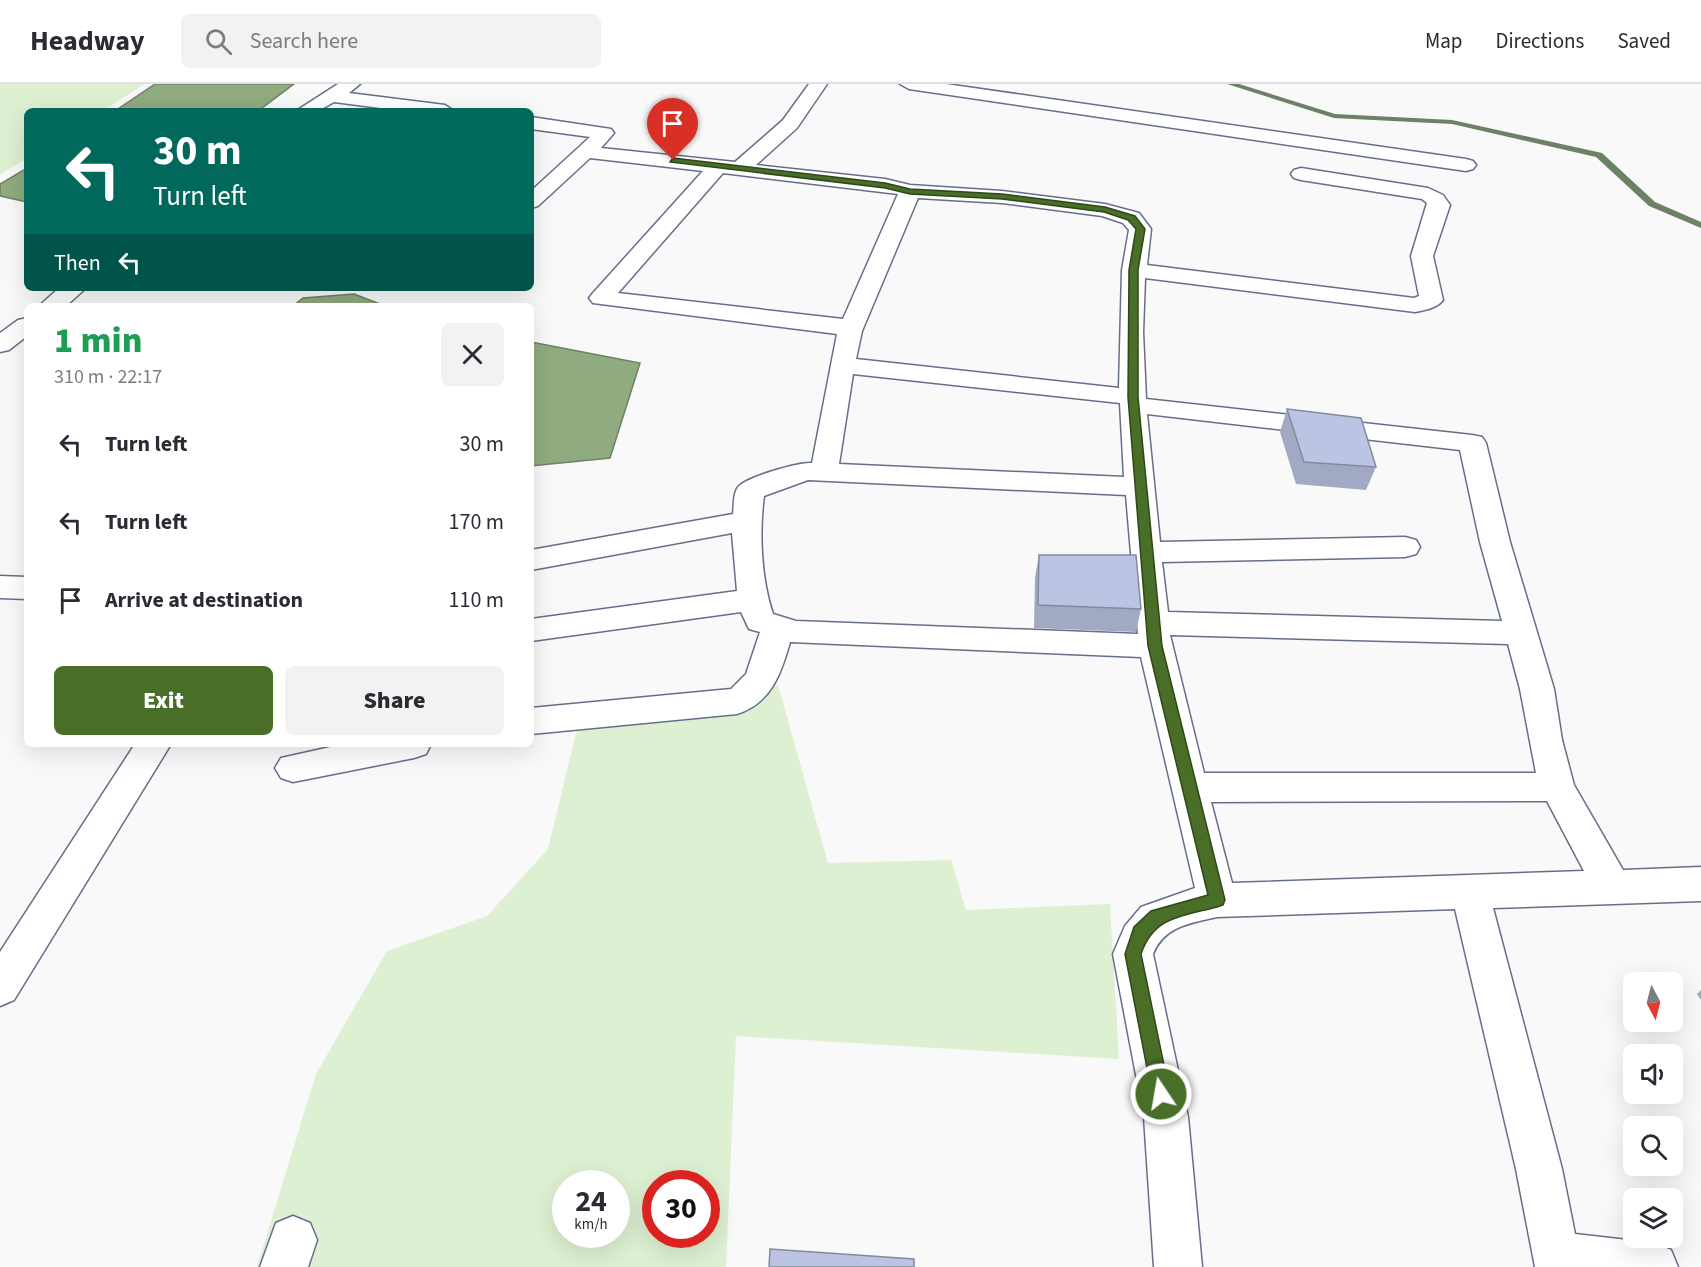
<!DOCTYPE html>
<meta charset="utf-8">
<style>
body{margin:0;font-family:"Source Sans 3",sans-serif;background:#f2f2f3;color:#2b2b33;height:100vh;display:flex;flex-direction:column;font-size:22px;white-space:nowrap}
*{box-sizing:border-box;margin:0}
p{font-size:20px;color:#7c7c81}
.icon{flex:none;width:33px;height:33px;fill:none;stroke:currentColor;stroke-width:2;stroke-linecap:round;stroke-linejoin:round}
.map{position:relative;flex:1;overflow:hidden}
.sheet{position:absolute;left:24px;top:219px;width:510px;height:444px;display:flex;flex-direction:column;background:#fff;border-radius:9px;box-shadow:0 6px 24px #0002}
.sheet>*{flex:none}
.banner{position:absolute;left:24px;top:24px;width:510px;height:183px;border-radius:9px;box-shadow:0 6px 24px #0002;background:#00695c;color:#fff;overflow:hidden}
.needle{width:39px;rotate:173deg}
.controls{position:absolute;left:1623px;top:888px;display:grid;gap:12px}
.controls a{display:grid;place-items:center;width:60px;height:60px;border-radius:9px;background:#fff;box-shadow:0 6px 24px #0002;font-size:30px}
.speed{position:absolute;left:552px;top:1086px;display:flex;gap:12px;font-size:30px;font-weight:700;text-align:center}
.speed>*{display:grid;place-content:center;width:78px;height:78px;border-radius:50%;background:#fff;box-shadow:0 6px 24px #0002;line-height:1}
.speed small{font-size:15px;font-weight:400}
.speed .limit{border:9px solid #d22;background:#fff;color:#111}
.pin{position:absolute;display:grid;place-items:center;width:51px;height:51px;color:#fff;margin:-62px -26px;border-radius:50% 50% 50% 0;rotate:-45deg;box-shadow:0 0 6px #0007}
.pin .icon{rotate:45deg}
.me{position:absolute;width:66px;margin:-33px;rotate:348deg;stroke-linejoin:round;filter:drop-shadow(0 0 4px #0008)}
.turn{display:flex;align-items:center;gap:21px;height:126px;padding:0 30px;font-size:27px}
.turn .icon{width:78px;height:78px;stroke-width:2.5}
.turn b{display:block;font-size:42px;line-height:51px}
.then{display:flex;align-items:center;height:57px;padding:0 30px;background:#0003;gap:12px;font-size:22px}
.round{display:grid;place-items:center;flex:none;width:63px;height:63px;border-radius:9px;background:#f2f2f3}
.headline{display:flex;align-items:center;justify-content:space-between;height:102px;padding:0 30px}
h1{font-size:36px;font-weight:800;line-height:45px;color:#1e9e55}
.button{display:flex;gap:12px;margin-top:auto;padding:12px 30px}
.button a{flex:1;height:69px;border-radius:9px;background:#486e28;color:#fff;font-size:24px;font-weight:800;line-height:69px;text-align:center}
.button a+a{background:#f2f2f3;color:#2b2b33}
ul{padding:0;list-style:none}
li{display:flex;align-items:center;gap:18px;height:78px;padding:0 30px}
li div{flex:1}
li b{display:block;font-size:22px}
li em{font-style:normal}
header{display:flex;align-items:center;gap:36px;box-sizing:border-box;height:84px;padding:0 30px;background:#fff;border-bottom:2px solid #e1e1e2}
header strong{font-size:28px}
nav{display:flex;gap:33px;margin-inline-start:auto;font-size:21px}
.search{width:420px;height:54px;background:#f2f2f3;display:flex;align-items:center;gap:15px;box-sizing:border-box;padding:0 21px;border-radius:9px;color:#7c7c81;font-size:22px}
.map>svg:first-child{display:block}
.green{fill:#def0d2;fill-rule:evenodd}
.water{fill:#90ab7f;stroke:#6d8166;stroke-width:1.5}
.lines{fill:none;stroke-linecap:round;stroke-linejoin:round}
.stream{fill:#6d8166;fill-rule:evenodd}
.minor-casing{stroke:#666f8a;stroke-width:3}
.minor{fill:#fff;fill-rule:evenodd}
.wall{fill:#a1a9c3}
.building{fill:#bbc5e3;stroke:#838a9f;stroke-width:1.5}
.route{fill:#486e28;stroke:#2f481a;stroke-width:1.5}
</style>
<header>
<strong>Headway</strong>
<div class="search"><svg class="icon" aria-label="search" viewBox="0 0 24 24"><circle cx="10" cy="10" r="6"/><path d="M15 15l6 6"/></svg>Search here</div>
<nav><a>Map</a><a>Directions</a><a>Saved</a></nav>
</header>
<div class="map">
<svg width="1701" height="1183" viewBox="0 0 1701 1183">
<rect width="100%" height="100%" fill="#f9f9f9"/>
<!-- green -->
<path class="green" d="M0,0H145L102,27H27V74L0,91Z
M778,601L828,779L951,776L966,826L1110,820L1119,975L736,952L726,1183H257L316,990L387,867L487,832L548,765L583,620ZM566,1100H616V1150H566ZM656,1100H706V1150H656Z"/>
<!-- water -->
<path class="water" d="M155,0H294L258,27H115Z
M27,84V118L0,112V100Z
M354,210L385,222H293L303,214Z
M531,258L640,279L610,374L531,382Z"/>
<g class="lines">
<!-- stream -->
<path class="stream" d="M1227,0H1239L1335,30L1452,36L1602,69L1655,118L1701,138V144L1649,122L1596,73L1452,40L1334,34Z"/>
<!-- minor casing -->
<g class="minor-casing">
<path id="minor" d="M338,0H360L349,9L445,21L454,27H404L334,18L318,27H296Z
M809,0H827L797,44L756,81L885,95L910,101L1002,107L1105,120L1139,129L1151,145L1147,181L1414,214L1419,212L1411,172L1427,119L1422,115L1301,96L1294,94L1291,90L1294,86L1301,84L1428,104L1443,111L1450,121L1433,172L1443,216C1437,224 1425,226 1415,228L1145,194L1143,248L1146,315L1472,351L1482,353L1486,359L1510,458L1554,605L1562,656L1574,701L1623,786L1701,783V817L1493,824L1562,1085L1575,1150L1654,1159L1671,1166L1678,1183H1535L1516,1085L1455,825L1217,833C1191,839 1164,842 1153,870L1188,1033L1202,1183H1154L1144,1033L1113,870L1125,842L1141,823L1195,804L1141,573L790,558C781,590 771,619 737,630L531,650V624L731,605L746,590L760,548L749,545L741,528L531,557V535L737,507L732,449L531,486V466L733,430C734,422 733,408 739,402C748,393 798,378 812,379L837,250L593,219L589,214L593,209L703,87L590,74L538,122L531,124V107L590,53L531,45V33L611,45L614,49L601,64L735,78L783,36ZM723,89L898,110L843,235L618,209ZM918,114L1002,119L1102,132L1123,139L1129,146L1122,186L1119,304L856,275L862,247ZM853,290L1120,319L1124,393L839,380ZM1147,330L1460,366L1480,458L1502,537L1168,528L1162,478L1405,473L1416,470L1420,463L1416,456L1405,453L1160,458ZM808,396L1126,411L1138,550L796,537L773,530C761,494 759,449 764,412ZM1170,551L1508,560L1520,605L1536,689H1204ZM1547,717L1584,787L1232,799L1211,718Z
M900,0H946L1466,75L1473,77L1476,81L1473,85L1466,87L909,5Z
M59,204H86L66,222H39Z
M27,234V252L9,266L0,268V249L18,236Z
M0,492L27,493V515L0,514Z
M135,660H171L14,916L0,922V868Z
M344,660H431L426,670L414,674L293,698L281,694L275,684L281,674Z
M293,1132L310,1139L317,1156L308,1183H260L276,1139Z"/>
</g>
<!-- minor -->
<use href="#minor" class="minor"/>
</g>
<!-- wall -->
<path class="wall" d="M1287,325L1376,383L1366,406L1296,400L1280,348Z
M1039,471L1141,525L1136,548L1034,544L1035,493Z
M1701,906V916L1697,910Z"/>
<!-- building -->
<path class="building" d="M1287,325L1361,334L1376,383L1304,378Z
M1039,471H1136L1141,525L1038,521Z
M770,1165L914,1175V1183H769Z"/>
<!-- route -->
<path class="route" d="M673,74L885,99L910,105L1002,110L1105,123L1135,132L1145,145L1138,186V313L1162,562L1225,816L1223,821L1217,823C1183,832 1154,832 1141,870L1170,1010L1168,1016L1161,1019L1155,1016L1152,1010L1125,870L1134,843L1151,827L1208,811L1148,562L1128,313L1129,186L1136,145L1128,136L1104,128L1002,115L910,110L885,104L670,78Z"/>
</svg>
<div class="controls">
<a><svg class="needle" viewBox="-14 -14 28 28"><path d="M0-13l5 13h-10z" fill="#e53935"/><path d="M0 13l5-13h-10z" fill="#7c7c81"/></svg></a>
<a><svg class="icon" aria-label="sound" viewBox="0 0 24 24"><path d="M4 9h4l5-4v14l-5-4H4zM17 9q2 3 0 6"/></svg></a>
<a><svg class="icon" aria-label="search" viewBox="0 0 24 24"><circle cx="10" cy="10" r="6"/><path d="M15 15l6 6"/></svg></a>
<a><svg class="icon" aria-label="layers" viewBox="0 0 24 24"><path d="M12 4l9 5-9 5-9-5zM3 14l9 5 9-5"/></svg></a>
</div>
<div class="speed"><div>24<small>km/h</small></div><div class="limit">30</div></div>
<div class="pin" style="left:673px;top:76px;background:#d93025"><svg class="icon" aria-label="arrive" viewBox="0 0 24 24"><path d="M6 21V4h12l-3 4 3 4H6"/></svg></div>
<svg class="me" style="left:1161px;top:1010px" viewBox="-20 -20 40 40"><circle r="17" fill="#486e28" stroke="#fff" stroke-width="3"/><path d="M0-11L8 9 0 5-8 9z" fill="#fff"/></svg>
<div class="banner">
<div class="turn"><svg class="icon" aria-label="left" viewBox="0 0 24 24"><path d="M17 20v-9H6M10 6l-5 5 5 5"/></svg><div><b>30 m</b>Turn left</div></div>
<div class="then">Then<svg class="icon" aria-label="left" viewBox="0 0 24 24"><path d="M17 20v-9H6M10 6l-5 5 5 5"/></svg></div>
</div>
<section class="sheet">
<div class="headline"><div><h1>1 min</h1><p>310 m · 22:17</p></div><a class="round"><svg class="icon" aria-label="close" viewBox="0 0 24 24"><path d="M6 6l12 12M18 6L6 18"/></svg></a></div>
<ul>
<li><svg class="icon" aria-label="left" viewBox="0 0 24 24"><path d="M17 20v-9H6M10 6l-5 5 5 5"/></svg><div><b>Turn left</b></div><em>30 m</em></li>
<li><svg class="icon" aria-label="left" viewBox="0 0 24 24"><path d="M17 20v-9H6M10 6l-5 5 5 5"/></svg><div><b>Turn left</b></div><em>170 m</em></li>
<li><svg class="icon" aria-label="arrive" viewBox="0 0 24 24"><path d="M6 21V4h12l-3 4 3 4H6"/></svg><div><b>Arrive at destination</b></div><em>110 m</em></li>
</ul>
<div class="button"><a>Exit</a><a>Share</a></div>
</section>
</div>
